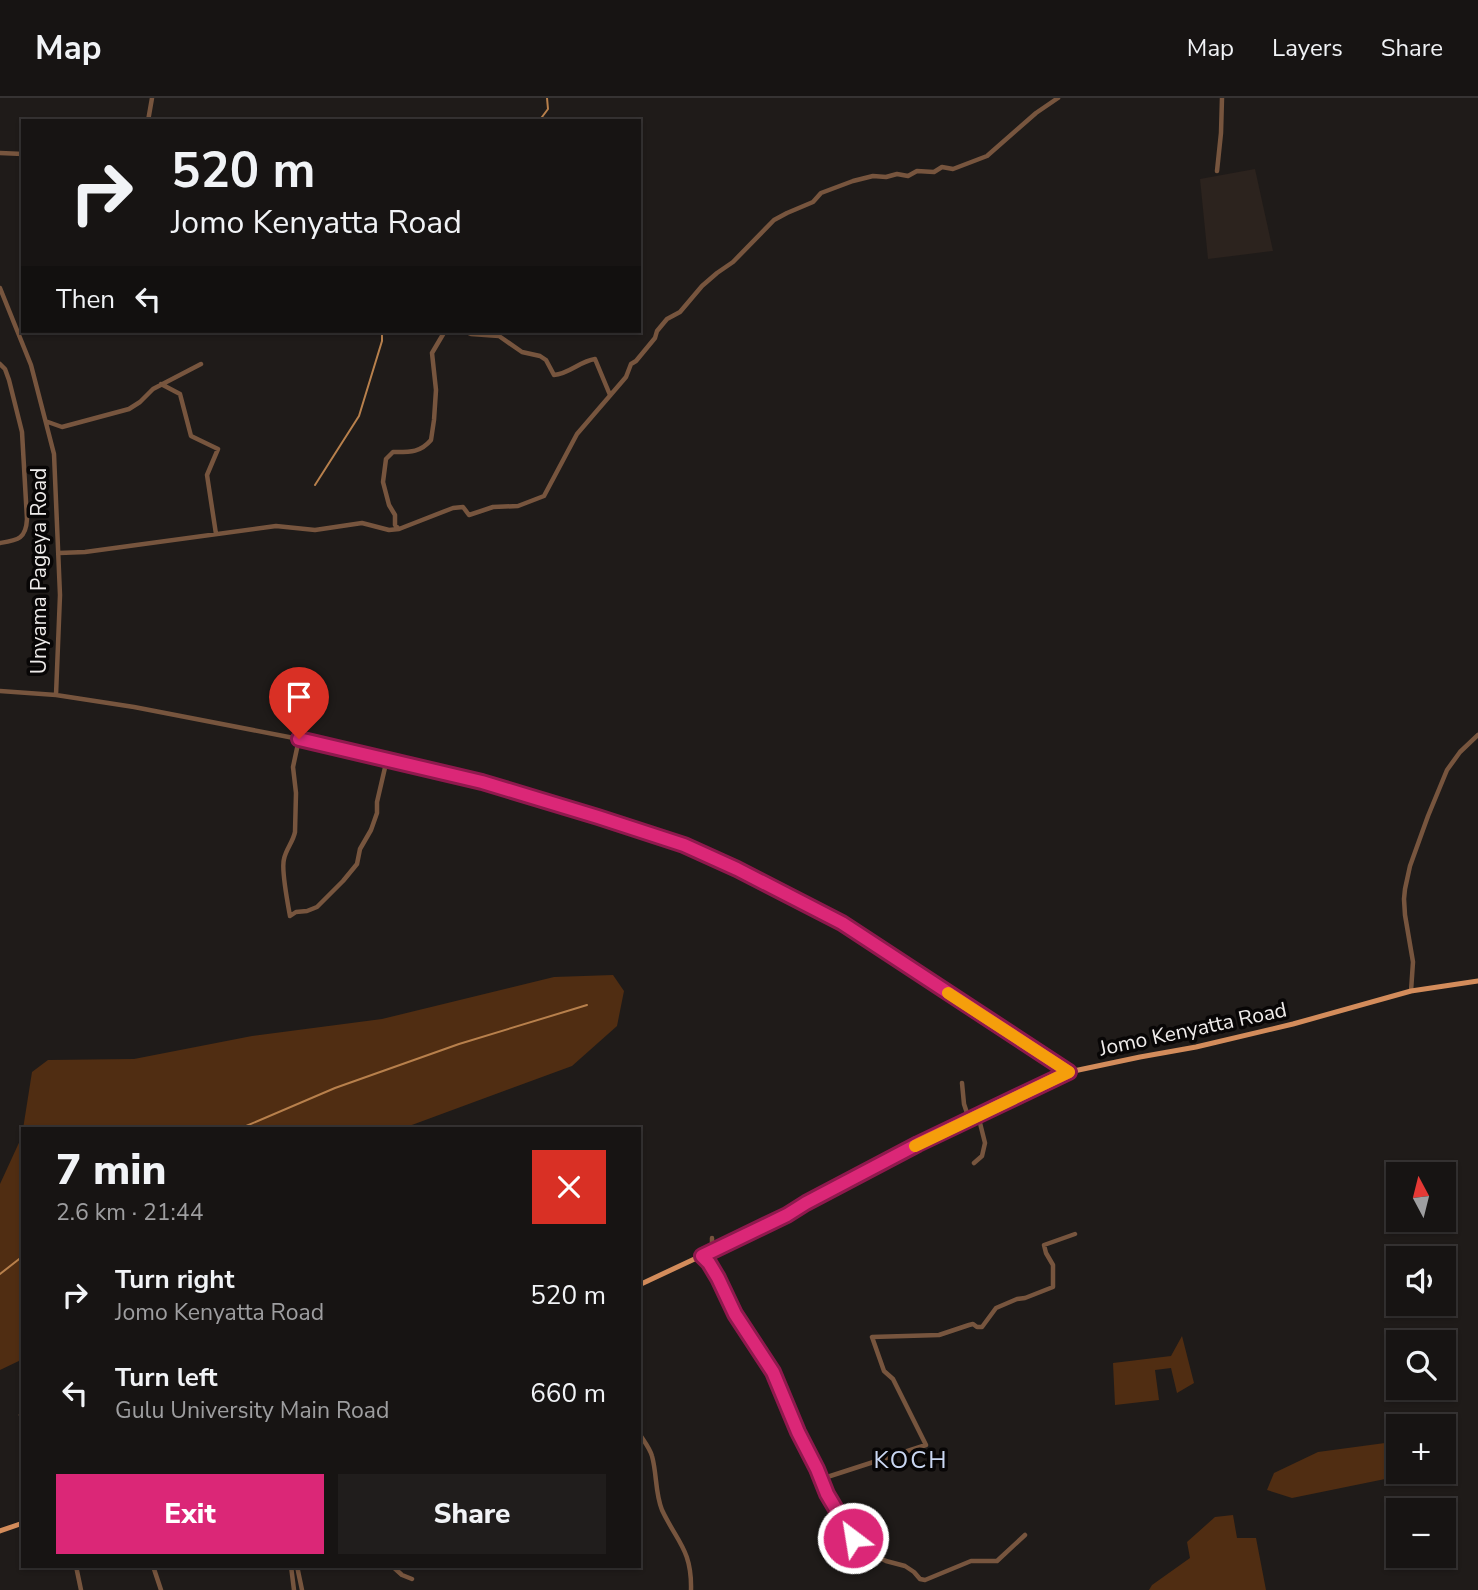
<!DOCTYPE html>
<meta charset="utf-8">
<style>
body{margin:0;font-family:"Nunito Sans",sans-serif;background:#201d1c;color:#f1f3f6;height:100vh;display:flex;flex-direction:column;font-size:26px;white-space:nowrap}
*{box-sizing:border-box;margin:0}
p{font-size:23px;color:#9e9ea0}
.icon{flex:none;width:38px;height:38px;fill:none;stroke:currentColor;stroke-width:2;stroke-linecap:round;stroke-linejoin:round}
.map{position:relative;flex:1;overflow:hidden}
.panel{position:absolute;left:21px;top:1029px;width:620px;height:441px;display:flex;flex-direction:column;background:#171413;border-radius:0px;box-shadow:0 2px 5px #0004,0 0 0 2px #363333}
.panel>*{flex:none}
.top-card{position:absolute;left:21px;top:21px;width:620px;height:214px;border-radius:0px;box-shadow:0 2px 5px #0004,0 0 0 2px #363333;background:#171413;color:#f1f3f6;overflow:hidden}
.needle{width:46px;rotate:353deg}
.controls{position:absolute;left:1386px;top:1064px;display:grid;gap:14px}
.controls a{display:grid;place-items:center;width:70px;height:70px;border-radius:0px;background:#171413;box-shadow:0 2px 5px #0004,0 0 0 2px #363333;font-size:35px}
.pin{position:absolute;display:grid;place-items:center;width:60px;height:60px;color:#fff;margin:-72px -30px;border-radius:50% 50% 50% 0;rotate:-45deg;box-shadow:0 0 7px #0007}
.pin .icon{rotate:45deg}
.me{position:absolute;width:77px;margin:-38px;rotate:329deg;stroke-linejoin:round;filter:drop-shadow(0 0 5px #0008)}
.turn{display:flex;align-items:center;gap:24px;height:147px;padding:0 35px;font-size:32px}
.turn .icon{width:91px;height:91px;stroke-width:2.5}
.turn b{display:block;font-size:49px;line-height:60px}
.then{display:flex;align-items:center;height:66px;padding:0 35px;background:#0003;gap:14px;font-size:26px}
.round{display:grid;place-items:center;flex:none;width:74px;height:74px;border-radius:0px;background:#201d1c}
.overview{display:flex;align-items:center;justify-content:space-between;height:119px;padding:0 35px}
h1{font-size:42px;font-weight:800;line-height:52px}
.primary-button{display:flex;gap:14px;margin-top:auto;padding:14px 35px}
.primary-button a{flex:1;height:80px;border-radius:0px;background:#db2777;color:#fff;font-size:28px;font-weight:800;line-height:80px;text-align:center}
.primary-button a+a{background:#201d1c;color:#f1f3f6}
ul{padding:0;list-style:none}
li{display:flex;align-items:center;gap:21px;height:98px;padding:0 35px}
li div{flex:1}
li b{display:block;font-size:26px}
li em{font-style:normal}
header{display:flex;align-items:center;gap:42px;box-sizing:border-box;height:98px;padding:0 35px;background:#171413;border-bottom:2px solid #363333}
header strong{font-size:33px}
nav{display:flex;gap:38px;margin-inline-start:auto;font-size:24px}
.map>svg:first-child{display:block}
.built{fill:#2c231e}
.green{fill:#502d12}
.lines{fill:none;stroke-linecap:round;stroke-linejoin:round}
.stream{stroke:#b8804c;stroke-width:2}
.minor{stroke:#77553e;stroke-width:4.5}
.major{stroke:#d38c5b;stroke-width:5}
.route-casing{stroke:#8e194d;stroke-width:18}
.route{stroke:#db2777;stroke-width:12}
.slow{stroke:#f59e0b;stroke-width:12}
.labels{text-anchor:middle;stroke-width:7;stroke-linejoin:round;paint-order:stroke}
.street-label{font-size:21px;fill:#efeceb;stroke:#080606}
.quarter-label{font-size:24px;letter-spacing:2px;fill:#cad7f2;stroke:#080606}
</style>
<header>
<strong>Map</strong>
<nav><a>Map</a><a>Layers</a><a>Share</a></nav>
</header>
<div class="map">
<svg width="1478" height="1492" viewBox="0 0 1478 1492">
<rect width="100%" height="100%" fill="#1f1b19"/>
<!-- built -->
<path class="built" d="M1255,71L1273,153L1208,161L1200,81Z"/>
<!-- green -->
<path class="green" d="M613,877L624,893L617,928L572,968L401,1031H23L32,974L48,962L134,961L252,938L382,921L554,879Z
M23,1036V1261L0,1272V1086Z
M1182,1238L1194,1285L1177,1295L1171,1270L1155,1272L1159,1302L1115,1307L1113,1265L1171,1258Z
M1385,1345L1390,1380L1292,1400L1267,1392L1274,1375L1318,1354Z
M1233,1417L1237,1440H1256L1266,1492H1149L1152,1487L1190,1460L1187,1444L1215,1419Z"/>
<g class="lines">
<!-- stream -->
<path class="stream" d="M539,23L548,11L547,0
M315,387L359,318L382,243V233
M239,1031L335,990L459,946L587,907
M0,1176L23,1158"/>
<!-- minor -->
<path class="minor" d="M148,23L152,0
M0,55L23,56
M1217,73L1221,35L1222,0
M0,190L31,267L54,356L60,497L56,597
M445,233L432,255L436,292L434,322L431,342C420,355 409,354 393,354L386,361L383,384L389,407L395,417V427L399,431L453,410L463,409L469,417L493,409L518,408L544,398L577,336L626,279L631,266L636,263L655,240L657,233L667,221L680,214L702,188L717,175L733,164L774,122L787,115L813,104L821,95L853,83L873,78L886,79L897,76L908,78L917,73L934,74L942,69L953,71L987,58L1036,15L1058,0
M464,233L471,236L499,238L522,254L540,258L546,262L554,277C569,276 580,263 595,261L610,297
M0,266L5,271L9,282L22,334L27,421C26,441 18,442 0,445
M161,286L180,296L191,338L218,351L207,377L216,436
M48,324L62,329L129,311L140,304L153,291L201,266
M59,455L85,454L276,428L315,432L362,425L389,432L399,431
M0,593L56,597L134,609L299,641L482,684L598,719L683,747L737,771L842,825L1069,974
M299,641L293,669L296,695L295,734C293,744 286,751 284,761C281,771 288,807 290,818L296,814L307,813L317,809L343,783L357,766L360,751L371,732L377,715V704L387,661
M1411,893L1413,864L1405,817L1404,801L1405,791L1410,768L1428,718L1447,672L1460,654L1478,637
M962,985L964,1006L969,1021
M974,1065L982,1058L985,1045L978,1017
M712,1140V1152
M702,1158L709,1165L718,1180L735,1216L773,1274L798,1334L817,1371L827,1396L853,1440L867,1456L878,1459L886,1463L905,1468L914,1474L920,1481L925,1482L971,1463H997L1025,1437
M21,1317L23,1320
M639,1335C643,1342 650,1350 652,1358C657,1376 655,1395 662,1412C677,1444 692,1452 691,1492
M821,1381L926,1347L893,1281L884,1273L872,1239L939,1237L969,1227L973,1226L977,1229H982L996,1210L1017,1201L1025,1200L1053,1189V1167L1046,1155L1044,1147L1075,1136
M76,1468L81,1492
M153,1468L161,1492
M291,1468L294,1492
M297,1468L302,1492
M392,1468L402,1477L412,1481"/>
<!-- major -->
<path class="major" d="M639,1187L767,1127L918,1046L1069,974L1140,959L1196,949L1293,926L1411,893L1478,883
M0,1433L23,1425"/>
</g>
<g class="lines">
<!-- route casing -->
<g class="route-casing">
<path id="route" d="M299,641L482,684L598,719L684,747L737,771L842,825L1069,974L918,1046L806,1105L787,1117L702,1158L709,1165L718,1180L735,1216L773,1274L798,1334L817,1371L827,1396L853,1440"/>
</g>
<!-- route -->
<use href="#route" class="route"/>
<!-- slow -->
<path class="slow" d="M915,1048L1069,974L948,895"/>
</g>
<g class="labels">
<!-- street labels -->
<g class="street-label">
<text transform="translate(39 473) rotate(-90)" y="7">Unyama Pageya Road</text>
<text transform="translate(1193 931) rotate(-12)" y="7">Jomo Kenyatta Road</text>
</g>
<!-- quarter labels -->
<g class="quarter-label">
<text x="911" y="1370">KOCH</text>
</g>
</g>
</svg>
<div class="controls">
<a><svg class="needle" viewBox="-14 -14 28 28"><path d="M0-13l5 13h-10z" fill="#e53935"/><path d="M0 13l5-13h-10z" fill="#9e9ea0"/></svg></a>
<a><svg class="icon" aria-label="sound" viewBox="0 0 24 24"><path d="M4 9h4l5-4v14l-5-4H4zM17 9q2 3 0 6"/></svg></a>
<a><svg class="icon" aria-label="search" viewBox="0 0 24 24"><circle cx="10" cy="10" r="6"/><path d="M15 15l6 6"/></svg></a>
<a>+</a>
<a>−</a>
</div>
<div class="pin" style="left:299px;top:641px;background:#d93025"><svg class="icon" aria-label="arrive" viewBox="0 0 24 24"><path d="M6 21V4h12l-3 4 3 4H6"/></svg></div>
<svg class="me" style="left:853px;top:1440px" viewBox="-20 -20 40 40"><circle r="17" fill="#db2777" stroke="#fff" stroke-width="3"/><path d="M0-11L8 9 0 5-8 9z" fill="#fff"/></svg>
<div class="top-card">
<div class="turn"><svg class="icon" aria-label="right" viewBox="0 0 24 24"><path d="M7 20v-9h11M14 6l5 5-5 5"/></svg><div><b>520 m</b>Jomo Kenyatta Road</div></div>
<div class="then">Then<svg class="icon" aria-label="left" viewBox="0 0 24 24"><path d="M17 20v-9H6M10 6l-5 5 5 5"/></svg></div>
</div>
<section class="panel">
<div class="overview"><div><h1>7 min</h1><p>2.6 km · 21:44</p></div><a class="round" style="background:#d93025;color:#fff"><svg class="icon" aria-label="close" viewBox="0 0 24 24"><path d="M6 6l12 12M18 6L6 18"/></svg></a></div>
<ul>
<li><svg class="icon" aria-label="right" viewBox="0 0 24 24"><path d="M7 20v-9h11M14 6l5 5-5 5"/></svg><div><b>Turn right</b><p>Jomo Kenyatta Road</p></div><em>520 m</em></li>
<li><svg class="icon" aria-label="left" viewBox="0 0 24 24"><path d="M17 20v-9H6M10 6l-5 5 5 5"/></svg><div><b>Turn left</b><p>Gulu University Main Road</p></div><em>660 m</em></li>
</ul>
<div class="primary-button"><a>Exit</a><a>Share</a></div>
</section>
</div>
